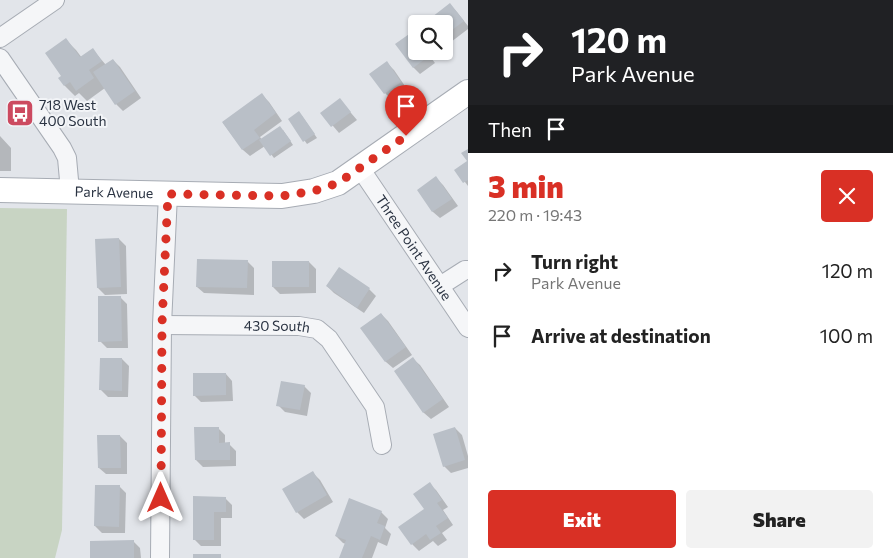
<!DOCTYPE html>
<meta charset="utf-8">
<style>
body{margin:0;font-family:Commissioner,sans-serif;background:#f2f2f2;color:#222;height:100vh;display:flex;flex-direction:column;font-size:19px;white-space:nowrap}
*{box-sizing:border-box;margin:0}
p{font-size:16px;color:#767676}
.icon{flex:none;width:28px;height:28px;fill:none;stroke:currentColor;stroke-width:2;stroke-linecap:round;stroke-linejoin:round}
.map{position:relative;flex:1;overflow:hidden}
.sheet{display:flex;flex-direction:column;background:#fff;width:425px}
.sheet>*{flex:none}
.banner{background:#202124;color:#fff;overflow:hidden}
.buttons{position:absolute;left:408px;top:15px;display:grid;gap:10px}
.buttons a{display:grid;place-items:center;width:45px;height:45px;border-radius:5px;background:#fff;box-shadow:0 1px 4px #0004;font-size:25px}
.pin{position:absolute;display:grid;place-items:center;width:42px;height:42px;color:#fff;margin:-51px -21px;border-radius:50% 50% 50% 0;rotate:-45deg;box-shadow:0 0 5px #0007}
.pin .icon{rotate:45deg}
.me{position:absolute;width:55px;margin:-28px;rotate:0deg;stroke-linejoin:round;filter:drop-shadow(0 0 4px #0008)}
.turn{display:flex;align-items:center;gap:18px;height:105px;padding:0 20px;font-size:22px}
.turn .icon{width:65px;height:65px;stroke-width:2.5}
.turn b{display:block;font-size:35px;line-height:42px}
.then{display:flex;align-items:center;height:48px;padding:0 20px;background:#0003;gap:10px;font-size:19px}
.round{display:grid;place-items:center;flex:none;width:52px;height:52px;border-radius:5px;background:#f2f2f2}
.overview{display:flex;align-items:center;justify-content:space-between;height:85px;padding:0 20px}
h1{font-size:30px;font-weight:800;line-height:38px;color:#d93025}
.primary-button{display:flex;gap:10px;margin-top:auto;padding:10px 20px}
.primary-button a{flex:1;height:58px;border-radius:5px;background:#d93025;color:#fff;font-size:20px;font-weight:800;line-height:58px;text-align:center}
.primary-button a+a{background:#f2f2f2;color:#222}
ul{padding:0;list-style:none}
li{display:flex;align-items:center;gap:15px;height:65px;padding:0 20px}
li div{flex:1}
li b{display:block;font-size:19px}
li em{font-style:normal}
main{display:flex;flex:1;min-height:0}
.map>svg:first-child{display:block}
.green{fill:#c8d4c3}
.shadow{fill:#0003}
.building{fill:#b9bfc7}
.lines{fill:none;stroke-linecap:round;stroke-linejoin:round}
.street-casing{stroke:#a7acb4;stroke-width:20}
.secondary-casing{stroke:#a7acb4;stroke-width:26}
.street{stroke:#f5f6f8;stroke-width:18}
.secondary{stroke:#fff;stroke-width:24}
.route{stroke:#d93025;stroke-width:9;stroke-dasharray:0 16.2}
.labels{text-anchor:middle;stroke-width:4;stroke-linejoin:round;paint-order:stroke}
.poi-label{font-size:14px;fill:#2a3342;stroke:#f2f4f7;text-anchor:start}
.street-label{font-size:14px;fill:#2a3342;stroke:#f2f4f7}
</style>
<main>
<div class="map">
<svg width="468" height="558" viewBox="0 0 468 558">
<rect width="100%" height="100%" fill="#e2e5ea"/>
<!-- green -->
<path class="green" d="M0,208L67,209L62,530L55,558H0Z"/>
<!-- shadow -->
<path class="shadow" d="M450,5L457,12L468,26V29L451,42L444,35V24Z
M412,33L416,38V51H426L435,63L420,74L413,67Z
M66,40L76,50L82,58L93,50L106,65L113,60L120,67L141,98L123,111L116,104L105,88L87,101L79,93L75,96L65,86L60,78L63,76Z
M387,63L394,70L407,89L392,100L385,93Z
M262,95L269,102L282,121L260,137L262,140L283,130L293,145L274,158L265,146L250,156L243,150L223,123Z
M340,100L357,120L339,133L322,113Z
M302,116L317,138L307,144L290,120Z
M0,136L11,148V171H0Z
M468,162V186L456,170Z
M436,178L443,185L458,206L440,218L433,212L419,190Z
M119,239L126,246L127,294L105,295L98,288Z
M248,262L254,268V295L204,293L197,287Z
M309,262L316,269V293L280,294L273,287Z
M327,286L369,289L376,296L364,313L334,293Z
M120,297L127,304L128,348H107L100,341Z
M381,314L388,321L412,355L393,368L386,362L362,328Z
M122,359L129,366L128,397H108L101,390Z
M413,359L420,365L449,407L431,419L424,413L395,371Z
M226,374L232,381L233,401L201,402L194,395Z
M304,386L311,393L307,416L285,412L278,405Z
M218,428L225,435V444H229L236,451V466L203,467L196,460Z
M455,428L462,435L468,456V468L451,473L444,466Z
M120,436L127,443V474H106L99,468Z
M313,473L320,480L333,502L304,519L297,512Z
M429,484L436,490L448,507L443,510L453,525L442,533L447,540L438,546L433,541L419,551L412,544L425,509Z
M119,486L126,493L125,533H102L95,526Z
M195,498H225L232,505V518H221V546H201L194,539Z
M381,512L388,519L385,528L391,534L387,546L378,542L372,558H341L346,544L343,543L336,536Z
M133,541L140,548L141,558H91Z"/>
<!-- building -->
<path class="building" d="M450,3L464,21L444,36V24H423Z
M412,32L416,38V51H426L429,56L413,68L395,44Z
M66,38L80,57L93,48L102,61L89,70L94,78L76,91L70,82L64,86L58,78L61,76L45,53Z
M113,59L135,91L115,105L93,72Z
M387,61L401,82L384,94L369,74Z
M262,93L276,113L254,130L260,138L242,150L222,122Z
M340,98L351,112L331,127L320,113Z
M299,111L315,134L303,142L288,119Z
M280,126L291,141L270,156L259,140Z
M468,149V180L463,183L454,170L467,161L461,153Z
M436,176L452,199L432,212L417,190Z
M119,238L121,287L97,288L95,239Z
M197,259L248,260L247,288L196,287Z
M272,261H309V287H272Z
M339,267L370,288L357,308L326,286Z
M98,296H121L122,341L98,342Z
M381,313L406,347L385,362L360,328Z
M413,357L443,399L423,413L394,371Z
M100,358H122V391L99,390Z
M193,373H226V395L193,396Z
M281,381L305,385L300,410L276,406Z
M194,427H219V443L230,442V460H195Z
M455,427L465,460L443,467L433,434Z
M97,435H120L121,468H98Z
M313,471L327,495L296,513L282,489Z
M430,482L442,500L437,503L448,518L436,526L441,533L430,540L426,534L411,545L398,527L424,509L413,494Z
M95,485H120L119,527L94,526Z
M193,496L226,497V512H214V540H193Z
M349,498L382,511L377,523L385,526L380,540L371,536L362,558H339L346,540L335,536Z
M134,540V558H90V541Z
M193,554H221V558H193Z"/>
<g class="lines">
<!-- street casing -->
<g class="street-casing">
<g id="street">
<path d="M0,38L55,0"/>
<path d="M0,58L62,148L67,158L70,191"/>
<path id="s1" d="M360,168L468,328"/>
<path d="M440,286L465,270H468"/>
<path id="s2" d="M162,325L299,326L317,329L329,339L375,407L382,445"/>
<path d="M160,558L162,325L168,194"/>
</g>
</g>
<!-- secondary casing -->
<g class="secondary-casing">
<g id="secondary">
<path id="s3" d="M0,190L282,196L314,191L338,183L468,92"/>
</g>
</g>
<!-- street -->
<use href="#street" class="street"/>
<!-- secondary -->
<use href="#secondary" class="secondary"/>
</g>
<g class="lines">
<!-- route -->
<path class="route" d="M161,498L162,324L168,194L282,196L314,191L338,183L406,136"/>
</g>
<!-- icons -->
<defs>
<g id="bus-square" transform="scale(1.4375)"><rect x="-9" y="-9" width="18" height="18" rx="4" fill="#cc4a60" stroke="#f2f4f7"/><path d="M-5-6H5V4H4V6H2V4H-2V6H-4V4H-5ZM-3.5-4V0h7V-4ZM-3.5 1.2v1.5H-2V1.2ZM2 1.2v1.5H3.5V1.2Z" fill="#fff"/></g>
</defs>
<g fill-rule="evenodd">
<use href="#bus-square" x="20" y="113"/>
</g>
<g class="labels">
<!-- poi labels -->
<g class="poi-label">
<text x="39" y="110">718 West<tspan x="39" dy="16">400 South</tspan></text>
</g>
<!-- street labels -->
<g class="street-label">
<text dy="5" stroke="none"><textPath href="#s3" startOffset="114">Park Avenue</textPath></text>
<text dy="5" stroke="none"><textPath href="#s1" startOffset="96">Three Point Avenue</textPath></text>
<text dy="5" stroke="none"><textPath href="#s2" startOffset="115">430 South</textPath></text>
</g>
</g>
</svg>
<div class="buttons">
<a><svg class="icon" aria-label="search" viewBox="0 0 24 24"><circle cx="10" cy="10" r="6"/><path d="M15 15l6 6"/></svg></a>
</div>
<div class="pin" style="left:406px;top:136px;background:#d93025"><svg class="icon" aria-label="arrive" viewBox="0 0 24 24"><path d="M6 21V4h12l-3 4 3 4H6"/></svg></div>
<svg class="me" style="left:161px;top:498px" viewBox="-20 -20 40 40"><path d="M0-17L14 15 0 8-14 15z" fill="#d93025" stroke="#fff" stroke-width="4"/></svg>
</div>
<section class="sheet">
<div class="banner">
<div class="turn"><svg class="icon" aria-label="right" viewBox="0 0 24 24"><path d="M7 20v-9h11M14 6l5 5-5 5"/></svg><div><b>120 m</b>Park Avenue</div></div>
<div class="then">Then<svg class="icon" aria-label="arrive" viewBox="0 0 24 24"><path d="M6 21V4h12l-3 4 3 4H6"/></svg></div>
</div>
<div class="overview"><div><h1>3 min</h1><p>220 m · 19:43</p></div><a class="round" style="background:#d93025;color:#fff"><svg class="icon" aria-label="close" viewBox="0 0 24 24"><path d="M6 6l12 12M18 6L6 18"/></svg></a></div>
<ul>
<li><svg class="icon" aria-label="right" viewBox="0 0 24 24"><path d="M7 20v-9h11M14 6l5 5-5 5"/></svg><div><b>Turn right</b><p>Park Avenue</p></div><em>120 m</em></li>
<li><svg class="icon" aria-label="arrive" viewBox="0 0 24 24"><path d="M6 21V4h12l-3 4 3 4H6"/></svg><div><b>Arrive at destination</b></div><em>100 m</em></li>
</ul>
<div class="primary-button"><a>Exit</a><a>Share</a></div>
</section>
</main>
